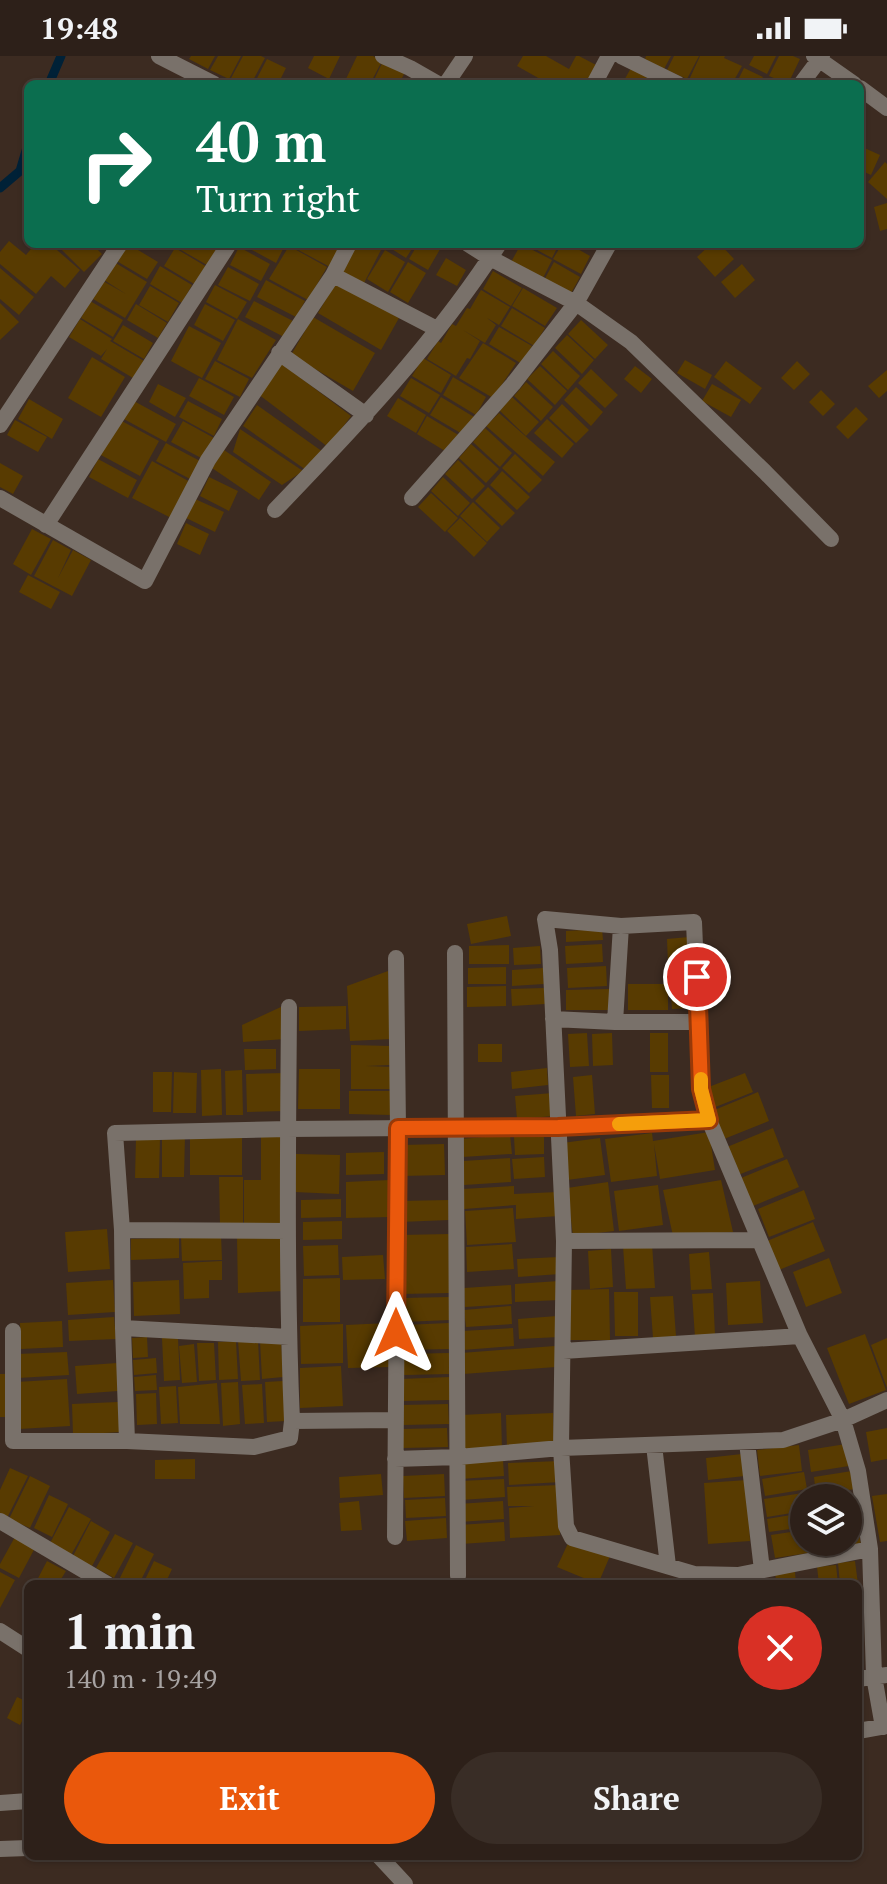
<!DOCTYPE html>
<meta charset="utf-8">
<style>
body{margin:0;font-family:"PT Serif",serif;background:#392d26;color:#f1f3f6;height:100vh;display:flex;flex-direction:column;font-size:30px;white-space:nowrap}
*{box-sizing:border-box;margin:0}
p{font-size:26px;color:#a7a3a2}
.icon{flex:none;width:44px;height:44px;fill:none;stroke:currentColor;stroke-width:2;stroke-linecap:round;stroke-linejoin:round}
.map{position:relative;flex:1;overflow:hidden}
.panel{position:absolute;left:24px;top:1524px;width:838px;height:280px;display:flex;flex-direction:column;background:#2d2019;border-radius:12px;box-shadow:0 2px 6px #0004,0 0 0 2px #483e38}
.panel>*{flex:none}
.guide{position:absolute;left:24px;top:24px;width:840px;height:168px;border-radius:12px;box-shadow:0 2px 6px #0004,0 0 0 2px #483e38;background:#0b6e4f;color:#fff;overflow:hidden}
.controls{position:absolute;left:790px;top:1428px;display:grid;gap:16px}
.controls a{display:grid;place-items:center;width:72px;height:72px;border-radius:50%;background:#2d2019;box-shadow:0 2px 6px #0004,0 0 0 2px #483e38;font-size:40px}
.pin{position:absolute;display:grid;place-items:center;width:68px;height:68px;color:#fff;margin:-34px;border:4px solid #fff;border-radius:50%;box-shadow:0 2px 8px #0007}
.me{position:absolute;width:88px;margin:-44px;rotate:0deg;stroke-linejoin:round;filter:drop-shadow(0 0 6px #0008)}
.turn{display:flex;align-items:center;gap:28px;height:168px;padding:0 40px;font-size:36px}
.turn .icon{width:104px;height:104px;stroke-width:2.5}
.turn b{display:block;font-size:56px;line-height:68px}
.round{display:grid;place-items:center;flex:none;width:84px;height:84px;border-radius:42px;background:#392d26}
.headline{display:flex;align-items:center;justify-content:space-between;height:136px;padding:0 40px}
h1{font-size:48px;font-weight:700;line-height:60px}
.button{display:flex;gap:16px;margin-top:auto;padding:16px 40px}
.button a{flex:1;height:92px;border-radius:48px;background:#ea580c;color:#fff;font-size:32px;font-weight:700;line-height:92px;text-align:center}
.button a+a{background:#392d26;color:#f1f3f6}
.status{display:flex;justify-content:space-between;align-items:center;height:56px;padding:0 40px;background:#2d2019;direction:ltr}
.status svg{height:22px;fill:currentColor}
.map>svg:first-child{display:block}
.lines{fill:none;stroke-linecap:round;stroke-linejoin:round}
.stream{stroke:#002137;stroke-width:9}
.building{fill:#583b01}
.lane{stroke:#79716a;stroke-width:16}
.street{stroke:#79716a;stroke-width:16}
.route-casing{stroke:#983908;stroke-width:20}
.route{stroke:#ea580c;stroke-width:14}
.slow{stroke:#f59e0b;stroke-width:14}
</style>
<div class="status"><b>19:48</b><svg viewBox="0 0 49 12"><path d="M0 12V9h3v3zM5 12V6h3v6zM10 12V3h3v9zM15 12V0h3v12zM26 1h20v11H26zM47 4h2v5h-2z"/></svg></div>
<div class="map">
<svg width="887" height="1828" viewBox="0 0 887 1828">
<rect width="100%" height="100%" fill="#3c2b21"/>
<g class="lines">
<!-- stream -->
<path class="stream" d="M49,28L61,0
M0,132L20,115L28,88"/>
</g>
<!-- building -->
<path class="building" d="M191,0H215L208,13L189,3Z
M218,0H241L229,23L210,14Z
M243,0H261L265,2L251,28H238L230,24Z
M314,0H340L329,23L308,12Z
M357,0H373L382,5L370,28H351L345,25Z
M523,0H546L569,13L576,0H579L598,10L588,28H549L517,10Z
M646,0H671L664,13L645,3Z
M674,0H699L687,23L667,14Z
M700,0H725L724,2L742,10L732,28H696L689,24Z
M754,0H776L767,18L749,9Z
M779,0H793L800,3L788,28L769,20Z
M267,3L286,12L278,28H254Z
M383,5L405,16L399,28H372Z
M631,12L657,26L656,28H622Z
M744,12L763,21L759,28H736Z
M860,90L880,99L871,119L860,114Z
M885,106L887,108V143L868,126Z
M887,147V173L880,175L874,151Z
M9,185L26,199L35,188H50L80,214L65,232L51,220L36,238L0,208V196Z
M56,188H92L102,198L84,216Z
M125,188H128L158,206L147,223L115,204Z
M175,188H211L217,192L207,209L174,190Z
M241,188H283L285,189L276,207Z
M287,188H327L339,194L330,211Z
M352,188H374L382,192L364,227L338,214Z
M389,188H415L406,202L387,190Z
M418,188H443L428,214L409,203Z
M521,188L552,204L542,224L510,208Z
M526,188H559L552,202Z
M562,188H569L590,200L581,218L553,203Z
M711,188H720L734,203L715,221L697,201Z
M289,190L327,211L308,244L269,223Z
M239,191L270,208L261,225L230,209Z
M175,192L207,211L196,229L164,210Z
M385,194L405,206L388,236L367,223Z
M446,202L466,214L457,230L436,219Z
M114,206L147,226L125,262L93,243L103,225L126,238L104,224Z
M408,206L426,217L408,247L390,236Z
M554,206L580,221L570,239L544,224Z
M742,208L755,224L735,242L721,226Z
M160,210L192,229L182,247L150,228Z
M228,211L259,228L250,245L218,229Z
M0,212L34,241L19,259L0,243Z
M493,215L522,232L511,250L483,233Z
M266,224L305,245L296,261L257,241Z
M336,226L399,262L381,294L318,257Z
M215,229L247,246L237,263L206,246Z
M150,230L179,247L168,266L139,249Z
M523,232L557,252L545,270L512,250Z
M481,234L510,251L499,269L487,262L496,269L485,287L463,274L480,285L470,303L467,302L456,320L427,303L438,285L441,287L452,268L456,270L467,252L470,253Z
M90,245L123,264L113,281L81,262Z
M254,245L293,265L284,281L245,261Z
M0,247L19,266L0,284Z
M136,248L167,267L158,282L127,264Z
M205,248L235,264L223,285L194,269Z
M512,252L545,272L534,290L501,270Z
M313,261L375,297L353,335L291,299Z
M80,263L112,283L110,285L144,305L133,322L101,303L107,293L101,300L69,281Z
M238,263L276,284L252,322L217,304Z
M581,264L608,289L595,303L568,278Z
M123,269L153,287L144,303L113,285Z
M189,270L221,287L202,322L171,305Z
M499,271L532,290L522,308L489,288Z
M567,279L594,304L582,318L555,292Z
M483,287L516,307L493,342L459,322Z
M553,295L580,320L568,334L541,308Z
M92,301L125,321L101,361L68,342Z
M423,302L451,319L441,337L412,320Z
M685,304L712,319L705,333L677,317Z
M215,305L249,323L240,341L205,323Z
M726,305L762,332L750,348L714,321Z
M797,305L810,318L794,334L781,322Z
M281,307L351,360L328,391L258,338Z
M540,310L567,335L555,349L527,323Z
M635,310L652,323L641,337L624,323Z
M591,313L618,339L605,352L578,327Z
M887,314V335L879,342L868,330Z
M453,321L486,341L476,359L443,339Z
M199,322L234,341L224,359L189,340Z
M411,322L440,339L429,357L400,340Z
M526,326L553,351L541,365L514,340Z
M158,328L186,342L175,361L149,346Z
M712,328L741,344L731,361L702,345Z
M576,331L603,356L591,370L564,344Z
M821,334L835,348L823,360L809,346Z
M441,341L474,361L464,379L430,359Z
M512,341L539,366L526,380L499,354Z
M398,342L426,359L416,377L387,360Z
M29,343L63,363L52,383L18,363Z
M132,344L176,368L166,386L122,362Z
M188,345L222,363L214,380L179,361Z
M562,348L589,374L576,387L549,362Z
M257,349L323,396L309,416L243,370Z
M856,351L868,363L848,383L836,371Z
M499,357L555,406L543,420L486,370Z
M427,360L460,380L450,398L417,378Z
M118,363L159,385L140,420L99,398Z
M547,363L574,388L562,402L534,377Z
M15,364L47,381L38,396L7,379Z
M183,365L214,382L203,403L171,386Z
M485,372L512,397L500,411L473,386Z
M240,373L303,415L282,429L233,396Z
M166,387L202,406L192,424L156,405Z
M471,388L499,413L486,427L459,402Z
M224,394L271,426L259,444L212,412Z
M515,398L542,424L529,437L502,412Z
M98,403L137,424L128,442L89,421Z
M458,404L485,430L472,443L445,418Z
M152,405L192,427L173,463L132,442Z
M0,407L23,420L13,438L0,431Z
M502,415L530,441L517,454L490,429Z
M209,421L238,435L229,455L200,440Z
M443,421L470,447L458,460L431,435Z
M488,431L515,457L502,470L475,445Z
M431,437L458,462L445,476L418,451Z
M195,443L224,456L215,476L186,462Z
M473,446L500,472L487,486L460,460Z
M460,462L487,487L474,501L447,475Z
M186,467L209,478L200,499L177,488Z
M32,473L51,483L31,519L13,508Z
M53,484L71,494L58,522L73,494L91,504L72,540L34,520Z
M28,519L60,536L51,553L19,536Z
M507,860L511,880L471,888L467,868Z
M602,873L603,884L566,886V875Z
M689,881L691,908L668,909L667,883Z
M602,888L603,906L566,908L565,890Z
M509,889V908H469V890Z
M540,890L541,908L514,909L513,892Z
M606,910L607,930L568,932L567,912Z
M506,911V928H468V912Z
M543,912L544,928L512,930V914Z
M688,913L690,952L672,953L669,914Z
M388,915L392,983L350,985L347,930Z
M628,928H668V954H628Z
M506,930V950L467,951V931Z
M544,932L545,948L512,950L511,933Z
M609,933L610,954H566V934Z
M283,950L285,983L243,986L242,969Z
M346,950V973L299,975V951Z
M587,977L589,1010L570,1011L568,978Z
M612,977L613,1009L593,1010L592,978Z
M650,977H668V1016H650Z
M478,988H502V1006H478Z
M351,989L390,990V1009L366,1010L394,1011V1033H351Z
M244,993H276V1013L245,1014Z
M547,1012L548,1029L512,1033L511,1016Z
M221,1013L222,1059L202,1060L201,1014Z
M299,1013H340V1053H298Z
M242,1014L243,1059H226L225,1015Z
M153,1016H172L171,1056H153Z
M174,1016L197,1017L196,1057H173Z
M284,1017L286,1055L247,1056L246,1018Z
M745,1017L753,1036L713,1052L706,1032Z
M592,1019L595,1058L576,1060L573,1021Z
M651,1019H669V1052H652Z
M349,1035H392V1059L349,1058Z
M758,1036L769,1065L724,1083L712,1055Z
M553,1037L555,1060L517,1063L515,1040Z
M773,1072L784,1101L738,1119L727,1091Z
M709,1076L715,1114L660,1123L654,1088L657,1120L611,1126L605,1083L652,1077L653,1085Z
M190,1077L242,1078V1119H190Z
M162,1079H185L184,1121H162Z
M510,1079L512,1098L462,1101L460,1083Z
M544,1080V1098L515,1099L514,1081Z
M261,1081H285L284,1169H244V1124H261Z
M136,1082H160L159,1122H135Z
M600,1082L605,1119L567,1124L562,1087Z
M444,1088L445,1119L402,1120L401,1089Z
M384,1096V1118L346,1119V1097Z
M296,1098L340,1099L339,1138L294,1136Z
M544,1101L545,1121L514,1123L512,1103Z
M510,1102L511,1126L464,1129L463,1105Z
M787,1103L799,1131L753,1150L741,1122Z
M219,1121H243V1169L220,1170Z
M390,1124L391,1161L346,1162V1126Z
M721,1124L733,1176L673,1180L663,1134Z
M608,1126L614,1175L573,1180L567,1132Z
M658,1129L663,1169L619,1175L614,1135Z
M514,1130V1138L558,1136L559,1160L516,1163V1149L464,1153L463,1133Z
M804,1134L815,1163L769,1181L758,1153Z
M341,1143V1161L301,1162V1144Z
M449,1144V1164L400,1166V1145Z
M513,1152L516,1186L467,1189L465,1155Z
M342,1165V1183L303,1184V1166Z
M813,1166L825,1195L779,1214L767,1185Z
M107,1173L110,1213L68,1216L65,1176Z
M449,1178L450,1237L401,1238L400,1179Z
M221,1179L222,1204L182,1205L181,1181Z
M284,1180L285,1235L238,1237L237,1181Z
M179,1182V1202L131,1204V1183Z
M512,1188L514,1213L467,1216L466,1191Z
M652,1188L655,1232L626,1233L623,1190Z
M338,1189L339,1219L304,1220L303,1190Z
M611,1193L613,1231L590,1233L588,1195Z
M709,1196L712,1233L691,1234L689,1198Z
M383,1199L385,1223L343,1224L342,1201Z
M559,1201L560,1218L518,1221L517,1203Z
M829,1202L842,1237L806,1251L793,1216Z
M222,1205V1224H209V1242L184,1243L183,1207Z
M340,1222V1266H303V1223Z
M113,1224L115,1256L68,1259L66,1227Z
M179,1224L180,1258L134,1260L133,1226Z
M559,1225L560,1244L515,1246V1228Z
M760,1225L763,1267L728,1269L726,1227Z
M511,1229L512,1248L465,1251L464,1232Z
M609,1233L610,1284H568L567,1234Z
M614,1236H638V1280H615Z
M713,1237L715,1279L695,1281L692,1238Z
M673,1240L676,1280L653,1282L650,1241Z
M449,1241L450,1264L403,1266L402,1242Z
M511,1250L512,1268L466,1271L464,1254Z
M557,1260L559,1281L519,1283L518,1263Z
M114,1261L116,1283L69,1285L68,1264Z
M62,1265L63,1291L21,1293L20,1267Z
M388,1267L390,1311L348,1312L346,1269Z
M449,1267V1293L404,1294V1269Z
M343,1268V1307L301,1308L300,1270Z
M513,1272L514,1290L463,1294L462,1275Z
M865,1278L886,1334L849,1348L827,1292Z
M147,1281L148,1301L133,1302L132,1282Z
M162,1282H178L180,1324L164,1325Z
M887,1282V1332L871,1289Z
M281,1283L283,1321L262,1323L260,1285Z
M258,1284L260,1324L241,1325L238,1285Z
M236,1285L238,1323L219,1324L218,1286Z
M197,1287H214L216,1324L199,1325Z
M194,1288L197,1326L182,1327L179,1290Z
M555,1290L556,1311L463,1318L461,1297Z
M67,1296L69,1319L18,1322L17,1298Z
M449,1297L450,1318L404,1319L403,1298Z
M156,1302L157,1317L134,1319L133,1304Z
M117,1307L118,1335L77,1338L75,1310Z
M341,1310L343,1350L300,1352V1312Z
M0,1318H5L7,1361H0Z
M156,1319L157,1334L135,1335L134,1321Z
M450,1321V1344L402,1345L401,1323Z
M67,1323L70,1370L19,1373L16,1326Z
M283,1325L286,1365L267,1366L265,1326Z
M238,1326L240,1368L223,1370L221,1327Z
M217,1327L220,1368H180L178,1331Z
M262,1328L264,1367L245,1368L242,1329Z
M176,1330L178,1367L161,1368L159,1331Z
M156,1337L157,1368L137,1369L136,1338Z
M118,1346L120,1376L73,1379L72,1348Z
M448,1348L449,1368L403,1369L402,1349Z
M501,1357L502,1394L463,1395L462,1359Z
M553,1357L554,1392L507,1393L506,1359Z
M447,1372L448,1391L402,1392V1373Z
M887,1372V1403L871,1406L866,1376Z
M846,1388L849,1410L811,1416L808,1394Z
M799,1389L802,1415L760,1420L757,1394Z
M742,1398L745,1420L708,1424L706,1402Z
M195,1403V1423H155V1404Z
M503,1404L504,1420L460,1423L459,1407Z
M560,1405L561,1426L509,1429L508,1407Z
M10,1412L28,1420L7,1462L0,1459V1434Z
M852,1415L855,1433L816,1439L814,1421Z
M804,1416L807,1433L765,1440L762,1423Z
M381,1418L383,1439L340,1442L339,1421Z
M444,1418L445,1440L404,1442L403,1420Z
M30,1420L50,1430L30,1472L9,1463Z
M504,1423L505,1441L461,1444L459,1425Z
M747,1424L750,1485L708,1488L704,1427Z
M560,1429V1479L510,1482L509,1452L534,1450H508L507,1431Z
M803,1437L804,1455L767,1461L764,1443Z
M887,1438V1485L880,1486L872,1440Z
M49,1439L68,1448L52,1481L34,1472Z
M854,1439L858,1462L848,1464V1440Z
M445,1442L446,1460L406,1462L405,1444Z
M359,1445L362,1474L341,1475L339,1447Z
M503,1445L504,1463L459,1466L458,1448Z
M69,1451L91,1463L70,1501L49,1489Z
M803,1457L804,1471L769,1476L767,1463Z
M446,1462L447,1482L407,1485L405,1465Z
M91,1465L110,1476L91,1512L72,1502Z
M504,1466L505,1485L461,1488L459,1469Z
M857,1467L861,1489L816,1496L815,1486H848V1468Z
M804,1474V1486H806L808,1497L775,1502L771,1479Z
M115,1478L133,1487L114,1522L96,1512Z
M16,1479L36,1490L19,1522L0,1512V1508Z
M570,1483L610,1500L598,1528L557,1511Z
M136,1489L154,1498L139,1528H117Z
M47,1505L66,1515L58,1528H35Z
M154,1505L172,1513L165,1528H143Z
M855,1505L858,1528H840L838,1507Z
M836,1509L838,1528H819L817,1511Z
M0,1516L15,1524L0,1552Z
M795,1516L796,1528H777L775,1518Z
M17,1641L28,1646V1654L20,1669L7,1662Z"/>
<g class="lines">
<!-- lane -->
<path class="lane" d="M379,1800L405,1828"/>
<!-- street -->
<path class="street" d="M159,0L214,28
M383,0L410,12L438,28
M621,0L678,28
M814,0L854,28
M446,28L465,0
M594,28L609,0
M801,28L822,0
M860,32L887,52
M468,188L490,202L576,247L631,286L765,416L831,483
M333,219L437,273
M279,297L366,359
M0,369L120,188
M0,442L145,525L208,404L333,219L349,188
M412,442L513,328L576,247L609,188
M275,454C355,371 436,286 499,188
M46,469L229,188
M455,897L458,1520
M289,951C288,1089 286,1227 292,1365
M553,963L615,966H699
M615,966L621,870
M122,1174L288,1175
M564,1185L759,1184
M123,1272L289,1281
M13,1275V1385H127L254,1391L290,1382L292,1365L396,1364
M563,1295L800,1280
M127,1385L123,1272L122,1174L115,1077L288,1073L558,1071L709,1064
M747,1386L762,1514
M654,1389L668,1510
M395,1403L458,1401L561,1392L783,1384L843,1364L887,1344
M0,1465L107,1528
M395,1481L398,1072L396,902
M870,1493L738,1519L694,1518L572,1482L566,1470L561,1392L564,1185L550,894L545,863L621,870L694,866L701,1033L709,1064L800,1280L843,1364L858,1415L870,1493L874,1620L883,1671
M0,1575L28,1593
M858,1623L887,1619
M858,1675L887,1670
M0,1747L28,1745
M0,1793L28,1792"/>
</g>
<g class="lines">
<!-- route casing -->
<g class="route-casing">
<path id="route" d="M396,1277L398,1072L558,1071L709,1064L701,1033L697,921"/>
</g>
<!-- route -->
<use href="#route" class="route"/>
<!-- slow -->
<path class="slow" d="M619,1068L709,1064L701,1033V1023"/>
</g>
</svg>
<div class="controls">
<a><svg class="icon" aria-label="layers" viewBox="0 0 24 24"><path d="M12 4l9 5-9 5-9-5zM3 14l9 5 9-5"/></svg></a>
</div>
<div class="pin" style="left:697px;top:921px;background:#d93025"><svg class="icon" aria-label="arrive" viewBox="0 0 24 24"><path d="M6 21V4h12l-3 4 3 4H6"/></svg></div>
<svg class="me" style="left:396px;top:1277px" viewBox="-20 -20 40 40"><path d="M0-17L14 15 0 8-14 15z" fill="#ea580c" stroke="#fff" stroke-width="4"/></svg>
<div class="guide">
<div class="turn"><svg class="icon" aria-label="right" viewBox="0 0 24 24"><path d="M7 20v-9h11M14 6l5 5-5 5"/></svg><div><b>40 m</b>Turn right</div></div>
</div>
<section class="panel">
<div class="headline"><div><h1>1 min</h1><p>140 m · 19:49</p></div><a class="round" style="background:#d93025;color:#fff"><svg class="icon" aria-label="close" viewBox="0 0 24 24"><path d="M6 6l12 12M18 6L6 18"/></svg></a></div>
<div class="button"><a>Exit</a><a>Share</a></div>
</section>
</div>
